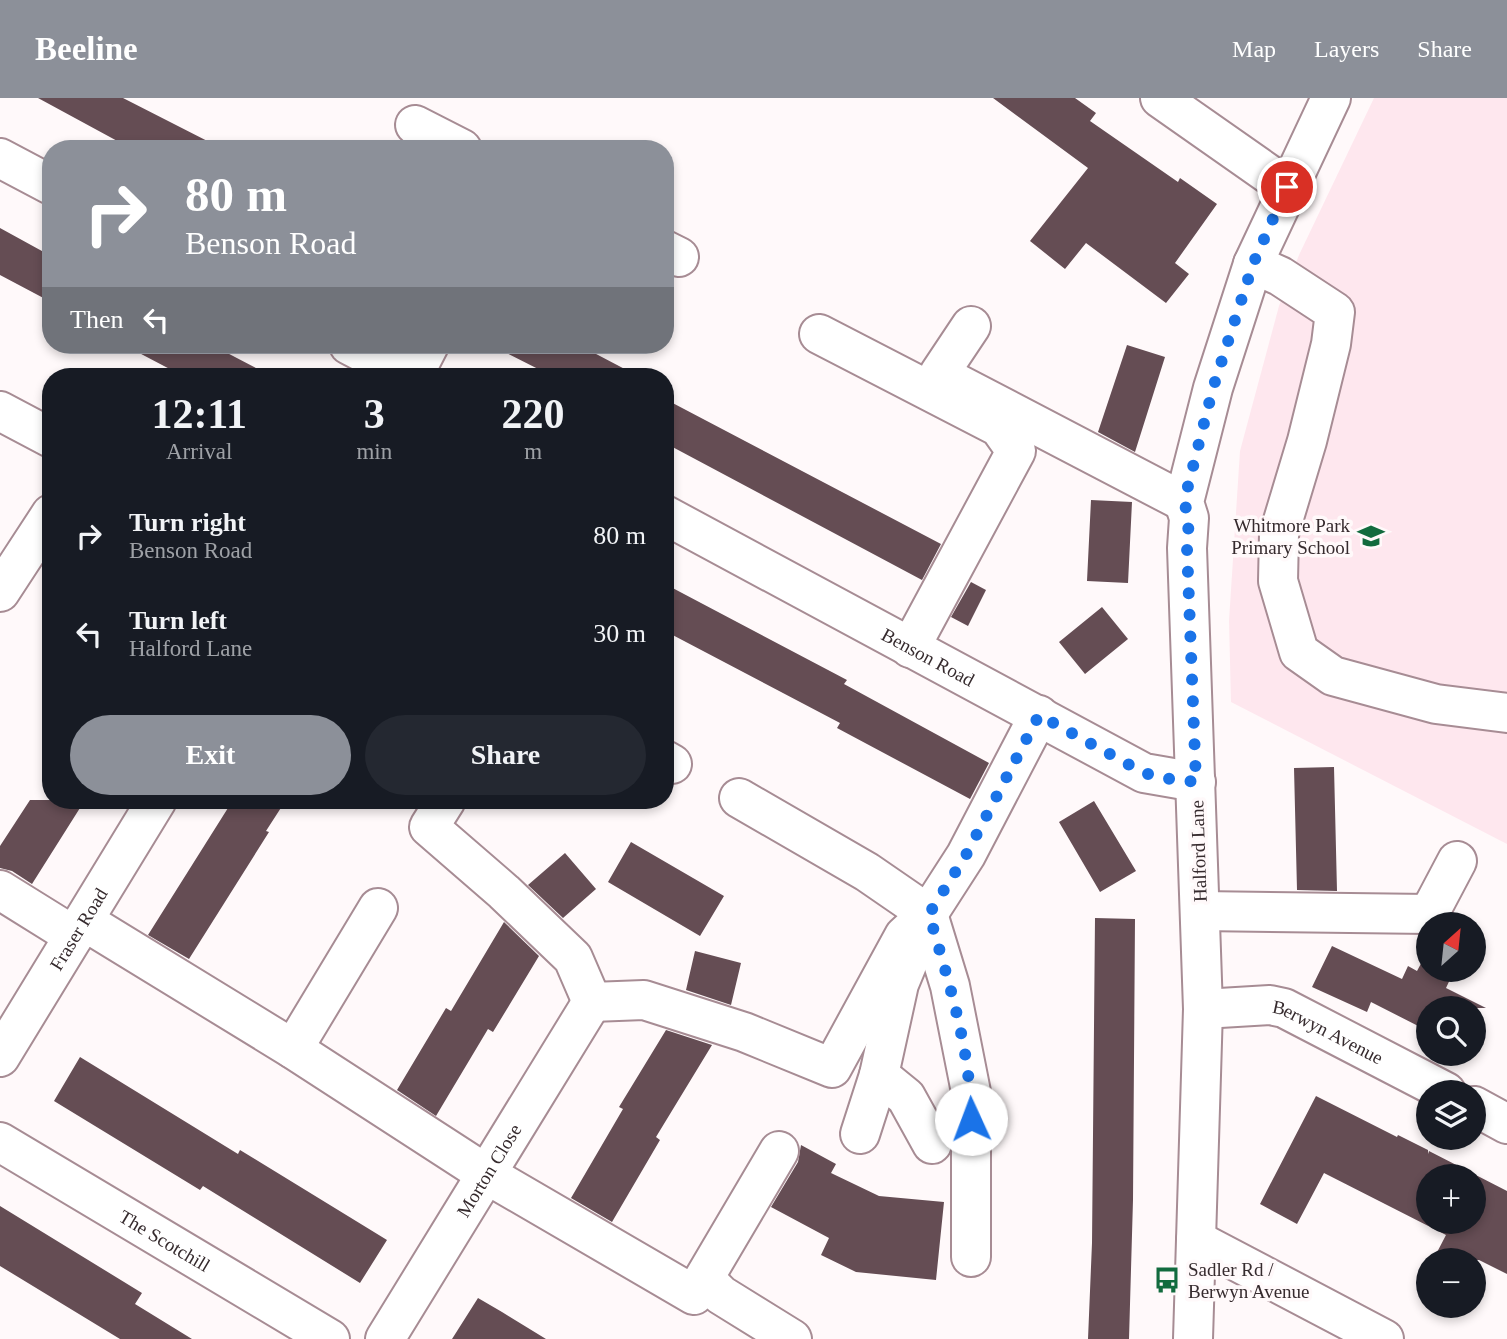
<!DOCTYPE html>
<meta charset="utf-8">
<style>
body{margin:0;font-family:Georgia,serif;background:#242831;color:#f1f3f6;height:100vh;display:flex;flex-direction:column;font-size:26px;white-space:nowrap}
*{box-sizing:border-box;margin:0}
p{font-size:23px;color:#9ea1a6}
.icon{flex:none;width:38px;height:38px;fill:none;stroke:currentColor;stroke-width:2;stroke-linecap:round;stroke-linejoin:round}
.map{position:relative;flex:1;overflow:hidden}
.details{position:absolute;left:42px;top:270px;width:632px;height:441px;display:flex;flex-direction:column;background:#171b24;border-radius:28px;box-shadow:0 4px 10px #0003}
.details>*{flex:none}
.guide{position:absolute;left:42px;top:42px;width:632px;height:214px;border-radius:28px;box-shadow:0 4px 10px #0003;background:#8c9099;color:#fff;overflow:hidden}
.needle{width:46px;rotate:27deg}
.controls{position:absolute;left:1416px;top:814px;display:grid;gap:14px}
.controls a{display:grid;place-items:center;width:70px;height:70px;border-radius:50%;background:#171b24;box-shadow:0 4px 10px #0003;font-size:35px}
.pin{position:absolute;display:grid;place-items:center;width:60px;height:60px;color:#fff;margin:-30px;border:4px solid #fff;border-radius:50%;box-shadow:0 2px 7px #0007}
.me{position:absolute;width:77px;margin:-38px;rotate:358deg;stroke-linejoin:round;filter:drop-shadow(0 0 5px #0008)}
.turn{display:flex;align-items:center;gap:24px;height:147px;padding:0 28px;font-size:32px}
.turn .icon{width:91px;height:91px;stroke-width:2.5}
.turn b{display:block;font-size:49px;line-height:60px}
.then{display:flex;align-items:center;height:66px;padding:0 28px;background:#0003;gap:14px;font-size:26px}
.eta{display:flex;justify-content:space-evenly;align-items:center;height:119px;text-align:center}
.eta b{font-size:42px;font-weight:700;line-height:49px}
.action{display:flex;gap:14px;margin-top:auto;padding:14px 28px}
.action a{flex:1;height:80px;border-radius:42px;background:#8c9099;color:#fff;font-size:28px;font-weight:700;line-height:80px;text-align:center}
.action a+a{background:#242831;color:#f1f3f6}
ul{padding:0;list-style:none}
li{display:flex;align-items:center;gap:21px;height:98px;padding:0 28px}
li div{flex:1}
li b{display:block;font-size:26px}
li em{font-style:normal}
header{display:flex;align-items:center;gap:42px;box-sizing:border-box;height:98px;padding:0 35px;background:#8c9099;color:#fff}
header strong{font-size:33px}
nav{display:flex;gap:38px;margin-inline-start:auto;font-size:24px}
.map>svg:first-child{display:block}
.built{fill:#fee7ee}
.building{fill:#654d54;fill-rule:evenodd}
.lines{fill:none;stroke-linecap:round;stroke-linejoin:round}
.minor-casing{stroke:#a78c94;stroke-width:42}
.minor{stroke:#fff;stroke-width:38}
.route{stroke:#1a73e8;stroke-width:12;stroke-dasharray:0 21.6}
.labels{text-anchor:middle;stroke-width:7;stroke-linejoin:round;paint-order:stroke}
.poi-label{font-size:19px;fill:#362b2e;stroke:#fff9fa;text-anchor:end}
.street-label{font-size:19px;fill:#362b2e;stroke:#fff9fa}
</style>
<header>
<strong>Beeline</strong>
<nav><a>Map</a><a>Layers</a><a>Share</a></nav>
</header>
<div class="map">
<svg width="1507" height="1241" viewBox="0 0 1507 1241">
<rect width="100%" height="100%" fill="#fff9fa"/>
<!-- built -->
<path class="built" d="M1374,0H1507V746L1231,604L1229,523L1240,353L1279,208L1299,157Z"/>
<!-- building -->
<path class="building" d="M38,0H123L223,51H132Z
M993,0H1075L1096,15L1090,23L1178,84L1180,80L1217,106L1175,165L1189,176L1166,205L1086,145L1065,171L1030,143L1088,70Z
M0,130L51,158V204L0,177Z
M124,247H212L271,278H183Z
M491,247H579L638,278H552Z
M1127,247L1165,259L1135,354L1098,334Z
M665,301L941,446L922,482L665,345Z
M1091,402L1132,404L1128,485L1087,483Z
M971,484L986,492L968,528L951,519Z
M665,486L847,582L844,586L989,665L970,701L837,630L840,625L665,533Z
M1102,509L1128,541L1085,576L1059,544Z
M1334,669L1337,793L1297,792L1294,670Z
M30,702H85L32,786L12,773L0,770V748Z
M233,702H286L266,733L269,734L189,861L148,837Z
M1094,703L1136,773L1100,794L1059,724Z
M631,744L724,798L700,838L608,784Z
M565,755L596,791L563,820L528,787Z
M1095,820L1135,821L1133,1102L1129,1241H1088L1092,1145Z
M504,824L539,858L493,934L488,931L436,1018L397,992L446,910L451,913Z
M1332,848L1402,881L1408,868L1417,873L1424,860L1428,863V872H1446L1453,875L1446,890L1486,910H1428V933L1371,904L1367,914L1312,889Z
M695,853L741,865L731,907L686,892Z
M666,932L712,947L656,1039L660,1042L612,1124L571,1100L623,1011L619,1009Z
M80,959L238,1056L240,1052L387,1142L360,1185L203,1088L200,1092L54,1003Z
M1316,998L1397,1039L1398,1037L1428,1052V1056L1429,1053L1507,1093V1176L1479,1162H1433L1446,1137L1324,1075L1297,1126L1260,1106ZM1428,1078H1474V1124H1428Z
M801,1047L836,1066L831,1075L879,1098L944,1104L936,1182L856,1174L821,1157L829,1140L771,1109L798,1064Z
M0,1108L142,1195L135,1206L192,1241H120L0,1168Z
M478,1200L502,1214L546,1241H452Z"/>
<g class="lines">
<!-- minor casing -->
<g class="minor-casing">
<g id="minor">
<path d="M1160,0L1287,89"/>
<path d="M415,27L462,51"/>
<path d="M0,60L51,87"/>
<path d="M665,152L679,159"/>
<path d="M1253,166L1280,178L1335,214L1331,246L1307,343L1279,436L1278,483L1299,554L1333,578L1436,606L1507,615"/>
<path d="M971,228L939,276L1184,404"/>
<path d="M819,236L999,329L1016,353L910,550"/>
<path d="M349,247L408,278"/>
<path d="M413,278L429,247"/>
<path d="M0,313L51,340"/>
<path id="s1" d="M665,417L1144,675L1196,684"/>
<path d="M0,494L51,416"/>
<path d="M665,662L672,666"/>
<path d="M739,700L867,774L928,816L950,888L971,994V1159"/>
<path d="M446,702L429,729L504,794L573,860L592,904"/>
<path d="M0,792L74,838"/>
<path d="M1200,813L1429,816L1457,763"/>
<path d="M84,823L293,951L486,1076L694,1197L779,1053"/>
<path d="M592,904L644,902L744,934L832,970L904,838L928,816"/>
<path id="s2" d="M1203,911L1270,907L1284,910L1446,994"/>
<path d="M293,951L378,810"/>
<path id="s3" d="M0,959L157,702"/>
<path d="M879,977L899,886L928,816L966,757L1039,617"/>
<path d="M1474,1008L1507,1026"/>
<path d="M860,1036L879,977L906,999L932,1046"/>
<path id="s4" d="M0,1044L330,1241"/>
<path d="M1196,1142L1384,1241"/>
<path d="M705,1181L721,1197L792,1241"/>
<path id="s5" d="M385,1241L592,904"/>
<path d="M1193,1241L1203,911L1187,450L1189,420L1184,404L1213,290L1253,166L1331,0"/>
</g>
</g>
<!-- minor -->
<use href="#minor" class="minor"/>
</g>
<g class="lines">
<!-- route -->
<path class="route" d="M971,1021C971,952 948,882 929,816L966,757L1039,617L1144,675L1170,681L1196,684L1187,450L1189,420L1184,404L1213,290L1253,166L1287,89"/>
</g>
<!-- icons -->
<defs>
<g id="school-bare" transform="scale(2.1)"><path d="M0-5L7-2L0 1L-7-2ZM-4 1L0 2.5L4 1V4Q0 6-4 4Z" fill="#126b3e" stroke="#fff9fa" stroke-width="2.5" paint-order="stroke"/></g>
<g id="bus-bare" transform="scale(2.1)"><path d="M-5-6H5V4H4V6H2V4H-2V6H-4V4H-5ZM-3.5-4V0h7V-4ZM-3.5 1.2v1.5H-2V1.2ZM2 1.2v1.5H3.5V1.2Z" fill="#126b3e" stroke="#fff9fa" stroke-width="2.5" paint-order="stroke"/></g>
</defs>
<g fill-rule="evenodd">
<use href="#school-bare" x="1371" y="438"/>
<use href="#bus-bare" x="1167" y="1182"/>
</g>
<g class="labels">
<!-- poi labels -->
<g class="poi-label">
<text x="1350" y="434">Whitmore Park<tspan x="1350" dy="22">Primary School</tspan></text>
<text x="1188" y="1178" text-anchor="start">Sadler Rd /<tspan x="1188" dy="22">Berwyn Avenue</tspan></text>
</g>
<!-- street labels -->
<g class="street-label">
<text dy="7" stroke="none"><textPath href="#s1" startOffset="299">Benson Road</textPath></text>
<text transform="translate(1198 753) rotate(-92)" y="7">Halford Lane</text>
<text dy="7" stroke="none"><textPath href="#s3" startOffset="150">Fraser Road</textPath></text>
<text dy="7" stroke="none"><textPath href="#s2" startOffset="131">Berwyn Avenue</textPath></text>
<text dy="7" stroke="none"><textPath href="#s5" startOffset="198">Morton Close</textPath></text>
<text dy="7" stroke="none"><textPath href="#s4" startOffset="192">The Scotchill</textPath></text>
</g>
</g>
</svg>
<div class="controls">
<a><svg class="needle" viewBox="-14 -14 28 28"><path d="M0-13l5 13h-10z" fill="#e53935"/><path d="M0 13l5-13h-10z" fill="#9ea1a6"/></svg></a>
<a><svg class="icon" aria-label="search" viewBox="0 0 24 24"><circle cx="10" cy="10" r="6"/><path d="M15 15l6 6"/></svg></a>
<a><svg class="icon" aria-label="layers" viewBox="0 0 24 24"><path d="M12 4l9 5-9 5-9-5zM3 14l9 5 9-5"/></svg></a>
<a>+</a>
<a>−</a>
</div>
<div class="pin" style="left:1287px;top:89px;background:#d93025"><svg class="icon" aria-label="arrive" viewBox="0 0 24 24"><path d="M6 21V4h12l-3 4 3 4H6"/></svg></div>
<svg class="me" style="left:971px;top:1021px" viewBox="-20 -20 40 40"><circle r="19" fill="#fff"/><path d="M0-13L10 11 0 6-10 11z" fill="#1a73e8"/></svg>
<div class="guide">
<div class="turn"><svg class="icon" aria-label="right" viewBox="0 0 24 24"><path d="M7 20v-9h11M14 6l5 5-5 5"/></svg><div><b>80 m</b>Benson Road</div></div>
<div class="then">Then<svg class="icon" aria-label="left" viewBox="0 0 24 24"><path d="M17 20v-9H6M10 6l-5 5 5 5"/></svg></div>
</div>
<section class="details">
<div class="eta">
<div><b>12:11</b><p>Arrival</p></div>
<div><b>3</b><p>min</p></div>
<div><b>220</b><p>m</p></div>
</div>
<ul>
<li><svg class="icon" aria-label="right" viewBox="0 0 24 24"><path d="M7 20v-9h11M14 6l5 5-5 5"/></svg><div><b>Turn right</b><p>Benson Road</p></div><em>80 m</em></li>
<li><svg class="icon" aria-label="left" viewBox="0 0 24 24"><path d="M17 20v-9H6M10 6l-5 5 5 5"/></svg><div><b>Turn left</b><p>Halford Lane</p></div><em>30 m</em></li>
</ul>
<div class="action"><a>Exit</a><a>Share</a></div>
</section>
</div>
